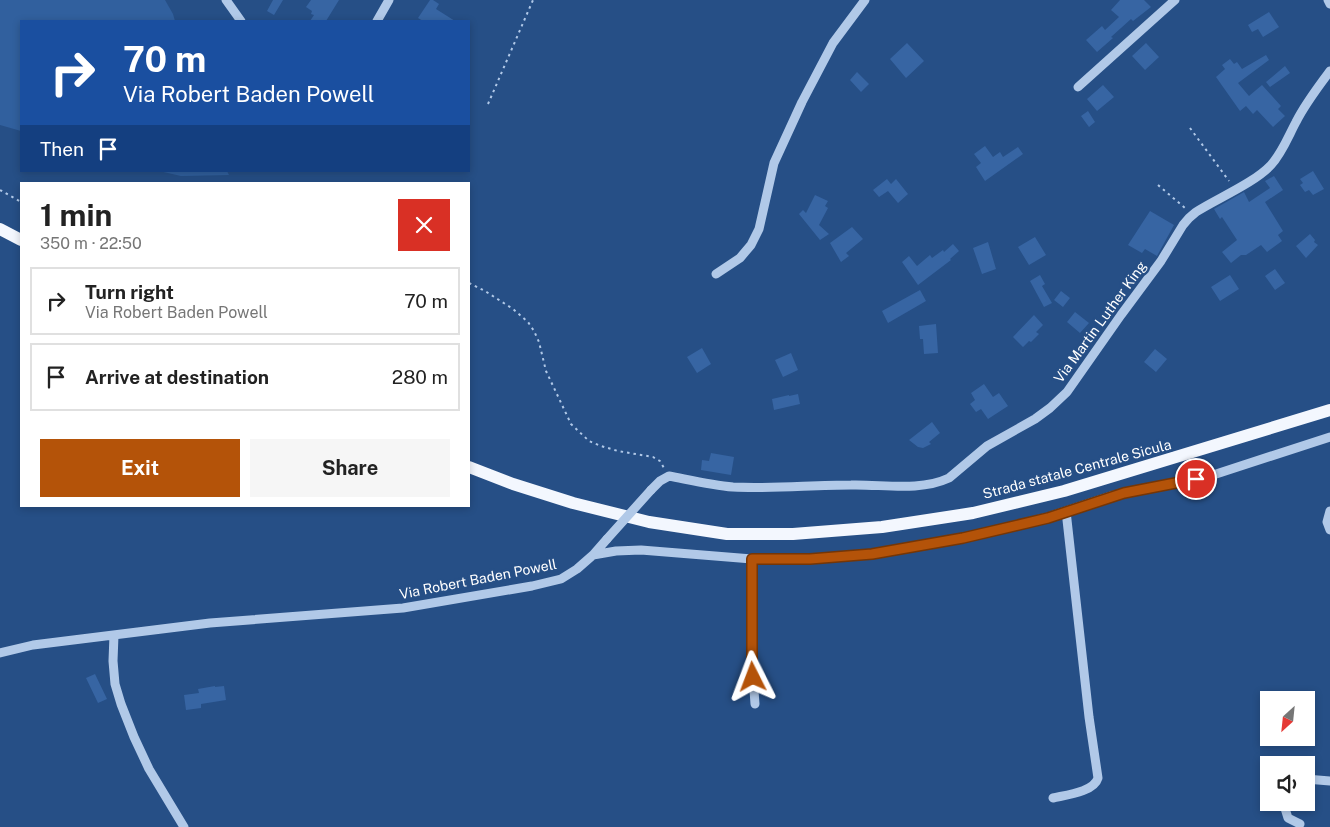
<!DOCTYPE html>
<meta charset="utf-8">
<style>
body{margin:0;font-family:"Public Sans",sans-serif;background:#f6f6f6;color:#222;height:100vh;display:flex;flex-direction:column;font-size:19px;white-space:nowrap}
*{box-sizing:border-box;margin:0}
p{font-size:16px;color:#767676}
.icon{flex:none;width:28px;height:28px;fill:none;stroke:currentColor;stroke-width:2;stroke-linecap:round;stroke-linejoin:round}
.map{position:relative;flex:1;overflow:hidden}
.side{position:absolute;left:20px;top:182px;width:450px;height:325px;display:flex;flex-direction:column;background:#fff;border-radius:0px;box-shadow:0 2px 8px #0003}
.side>*{flex:none}
.hud{position:absolute;left:20px;top:20px;width:450px;height:152px;border-radius:0px;box-shadow:0 2px 8px #0003;background:#1a4fa0;color:#fff;overflow:hidden}
.needle{width:32px;rotate:207deg}
.fabs{position:absolute;left:1260px;top:691px;display:grid;gap:10px}
.fabs a{display:grid;place-items:center;width:55px;height:55px;border-radius:0px;background:#fff;box-shadow:0 2px 8px #0003;font-size:25px}
.pin{position:absolute;display:grid;place-items:center;width:42px;height:42px;color:#fff;margin:-21px;border:2px solid #fff;border-radius:50%;box-shadow:0 1px 5px #0007}
.me{position:absolute;width:55px;margin:-28px;rotate:357deg;stroke-linejoin:round;filter:drop-shadow(0 0 4px #0008)}
.turn{display:flex;align-items:center;gap:18px;height:105px;padding:0 20px;font-size:22px}
.turn .icon{width:65px;height:65px;stroke-width:2.5}
.turn b{display:block;font-size:35px;line-height:42px}
.then{display:flex;align-items:center;height:48px;padding:0 20px;background:#0003;gap:10px;font-size:19px}
.round{display:grid;place-items:center;flex:none;width:52px;height:52px;border-radius:0px;background:#f6f6f6}
.overview{display:flex;align-items:center;justify-content:space-between;height:85px;padding:0 20px}
h1{font-size:30px;font-weight:700;line-height:38px}
.button{display:flex;gap:10px;margin-top:auto;padding:10px 20px}
.button a{flex:1;height:58px;border-radius:0px;background:#b45309;color:#fff;font-size:20px;font-weight:700;line-height:58px;text-align:center}
.button a+a{background:#f6f6f6;color:#222}
ul{padding:0;list-style:none}
li{display:flex;align-items:center;gap:15px;height:68px;margin:0 10px 8px;padding:0 10px;border:2px solid #e0e0e0;border-radius:0px}
li div{flex:1}
li b{display:block;font-size:19px}
li em{font-style:normal}
.map>svg:first-child{display:block}
.green{fill:#31609e}
.building{fill:#3765a3}
.lines{fill:none;stroke-linecap:round;stroke-linejoin:round}
.path{stroke:#b1c9e8;stroke-width:2;stroke-dasharray:2.5 4;stroke-linecap:butt}
.minor{stroke:#b1c9e8;stroke-width:9}
.major{stroke:#f3f7fe;stroke-width:12}
.minor-bridge{stroke:#b1c9e8;stroke-width:9}
.route-casing{stroke:#753606;stroke-width:12}
.route{stroke:#b45309;stroke-width:9}
.labels{text-anchor:middle;stroke-width:5;stroke-linejoin:round;paint-order:stroke}
.street-label{font-size:14px;fill:#fff;stroke:#264f86}
</style>
<div class="map">
<svg width="1330" height="827" viewBox="0 0 1330 827">
<rect width="100%" height="100%" fill="#264f86"/>
<!-- green -->
<path class="green" d="M0,0H165L173,14L175,21H21V131L0,125Z
M159,171H227L229,175L181,176Z"/>
<!-- building -->
<path class="building" d="M273,0H283L274,15L267,11Z
M311,0H339L326,21H310L314,15L311,14L312,11L306,7Z
M430,0H433L439,4L436,9L455,21H423L418,18Z
M1120,0H1144L1151,7L1133,21L1131,19L1111,37L1113,38L1097,52L1086,40L1102,26L1105,30L1119,17L1111,10Z
M1269,12L1279,27L1263,37L1258,29L1252,32L1248,25Z
M907,43L924,61L906,78L890,59Z
M1146,43L1159,57L1145,70L1132,56Z
M1266,55L1269,60L1238,83L1249,96L1262,85L1281,106L1278,109L1285,116L1273,127L1257,110L1253,114L1246,106L1240,111L1216,77L1225,69L1222,65L1230,59L1234,64L1237,62L1242,69Z
M1285,66L1290,73L1270,87L1266,82Z
M857,72L869,84L861,92L850,80Z
M1103,85L1114,97L1097,111L1087,99Z
M1088,111L1095,122L1089,127L1081,116Z
M985,146L993,157L1000,152L1003,157L1018,147L1023,154L985,181L976,167L981,163L974,154Z
M1313,171L1324,189L1313,195L1309,190L1305,192L1300,185L1303,183L1300,179Z
M1274,176L1283,190L1265,202L1283,231L1278,235L1282,241L1267,252L1261,245L1246,255H1241L1231,263L1222,252L1237,240L1222,217L1220,219L1214,209L1244,192L1249,202L1270,188L1265,181Z
M887,179L891,184L896,179L908,194L898,203L888,191L879,197L873,190Z
M815,195L828,201L825,206L828,208L819,225L829,234L820,240L799,214L803,210L806,213Z
M1150,211L1174,225L1157,256L1145,249L1142,253L1128,245Z
M852,227L863,239L846,253L849,256L841,262L830,243Z
M1310,234L1315,240L1314,242L1318,245L1306,258L1296,246Z
M1035,237L1046,255L1029,265L1018,247Z
M988,242L996,269L982,274L973,248Z
M953,244L959,251L950,259L951,260L918,285L902,262L909,256L917,266L930,255L932,258L943,250L944,252Z
M1275,269L1285,283L1275,290L1265,276Z
M1040,275L1045,284L1042,286L1052,303L1044,307L1030,281Z
M1230,275L1239,289L1220,301L1211,287Z
M920,290L926,301L888,323L882,311Z
M1061,291L1070,298L1063,307L1054,300Z
M1075,312L1089,323L1080,333L1067,322Z
M1034,315L1043,325L1036,332L1039,334L1031,342L1029,341L1023,347L1013,337Z
M936,324L938,353L924,354L923,339H920L919,326Z
M702,348L711,364L697,373L687,357Z
M1155,349L1167,359L1156,372L1144,362Z
M791,353L798,370L783,377L775,360Z
M984,384L993,397L999,393L1008,406L988,419L981,409L976,412L970,404L975,400L971,393Z
M798,394L800,404L774,410L772,399L789,395V396Z
M932,422L940,433L929,442L931,444L923,448L918,447L909,440Z
M711,453L734,457L731,475L701,470L702,460L709,461Z
M95,674L107,699L98,703L86,678Z
M215,686V687L224,686L226,700L201,704V708L186,710L184,695L199,693L198,689Z"/>
<g class="lines">
<!-- path -->
<path class="path" d="M488,104L533,0
M1190,128L1229,181
M1158,185L1185,208
M0,190L21,202
M469,283L485,291L513,309L528,322L534,331L539,342L546,371L571,424L589,441L601,446L618,451L653,457L660,461L664,468"/>
<!-- minor -->
<path class="minor" d="M226,0L241,21
M1328,0L1330,4
M377,21L389,0
M1078,87L1175,0
M716,274L740,258L751,245L759,229L774,163L802,102L833,43L865,0
M651,490L660,481L669,476C690,480 711,485 733,487C772,489 811,485 851,485C882,484 919,492 949,478L987,446L1035,419L1050,408L1067,392L1121,315L1161,261L1183,225L1189,218L1196,212C1218,198 1254,183 1271,165C1282,153 1288,137 1296,122C1305,104 1318,87 1330,71
M1330,511L1327,522L1330,530
M593,555L607,539
M752,559V663L755,704
M114,635L113,661L115,684L121,704L134,737L149,769L184,827
M0,653L33,645L210,623L403,608L532,586L561,579L577,569L593,555L616,551L641,550L752,559H810L872,554L963,538L1048,517L1111,496L1138,490L1167,485L1210,476L1330,437
M1306,779L1330,781
M1053,798C1066,795 1094,792 1098,778L1089,717L1066,511
M1283,802L1288,818L1300,824"/>
<!-- major -->
<path class="major" d="M0,229L21,240
M469,467L513,484L573,503L649,522L727,534H793L882,527L973,513L1064,491L1330,410"/>
<!-- minor-bridge -->
<path class="minor-bridge" d="M607,539L651,490"/>
</g>
<g class="lines">
<!-- route casing -->
<g class="route-casing">
<path id="route" d="M753,677L752,663V559H810L872,554L963,538L1048,518L1124,493L1196,479"/>
</g>
<!-- route -->
<use href="#route" class="route"/>
</g>
<g class="labels">
<!-- street labels -->
<g class="street-label">
<text transform="translate(1100 322) rotate(-54)" y="5">Via Martin Luther King</text>
<text transform="translate(1077 469) rotate(-15)" y="5">Strada statale Centrale Sicula</text>
<text transform="translate(478 579) rotate(-11)" y="5">Via Robert Baden Powell</text>
</g>
</g>
</svg>
<div class="fabs">
<a><svg class="needle" viewBox="-14 -14 28 28"><path d="M0-13l5 13h-10z" fill="#e53935"/><path d="M0 13l5-13h-10z" fill="#767676"/></svg></a>
<a><svg class="icon" aria-label="sound" viewBox="0 0 24 24"><path d="M4 9h4l5-4v14l-5-4H4zM17 9q2 3 0 6"/></svg></a>
</div>
<div class="pin" style="left:1196px;top:479px;background:#d93025"><svg class="icon" aria-label="arrive" viewBox="0 0 24 24"><path d="M6 21V4h12l-3 4 3 4H6"/></svg></div>
<svg class="me" style="left:753px;top:677px" viewBox="-20 -20 40 40"><path d="M0-17L14 15 0 8-14 15z" fill="#b45309" stroke="#fff" stroke-width="4"/></svg>
<div class="hud">
<div class="turn"><svg class="icon" aria-label="right" viewBox="0 0 24 24"><path d="M7 20v-9h11M14 6l5 5-5 5"/></svg><div><b>70 m</b>Via Robert Baden Powell</div></div>
<div class="then">Then<svg class="icon" aria-label="arrive" viewBox="0 0 24 24"><path d="M6 21V4h12l-3 4 3 4H6"/></svg></div>
</div>
<section class="side">
<div class="overview"><div><h1>1 min</h1><p>350 m · 22:50</p></div><a class="round" style="background:#d93025;color:#fff"><svg class="icon" aria-label="close" viewBox="0 0 24 24"><path d="M6 6l12 12M18 6L6 18"/></svg></a></div>
<ul>
<li><svg class="icon" aria-label="right" viewBox="0 0 24 24"><path d="M7 20v-9h11M14 6l5 5-5 5"/></svg><div><b>Turn right</b><p>Via Robert Baden Powell</p></div><em>70 m</em></li>
<li><svg class="icon" aria-label="arrive" viewBox="0 0 24 24"><path d="M6 21V4h12l-3 4 3 4H6"/></svg><div><b>Arrive at destination</b></div><em>280 m</em></li>
</ul>
<div class="button"><a>Exit</a><a>Share</a></div>
</section>
</div>
